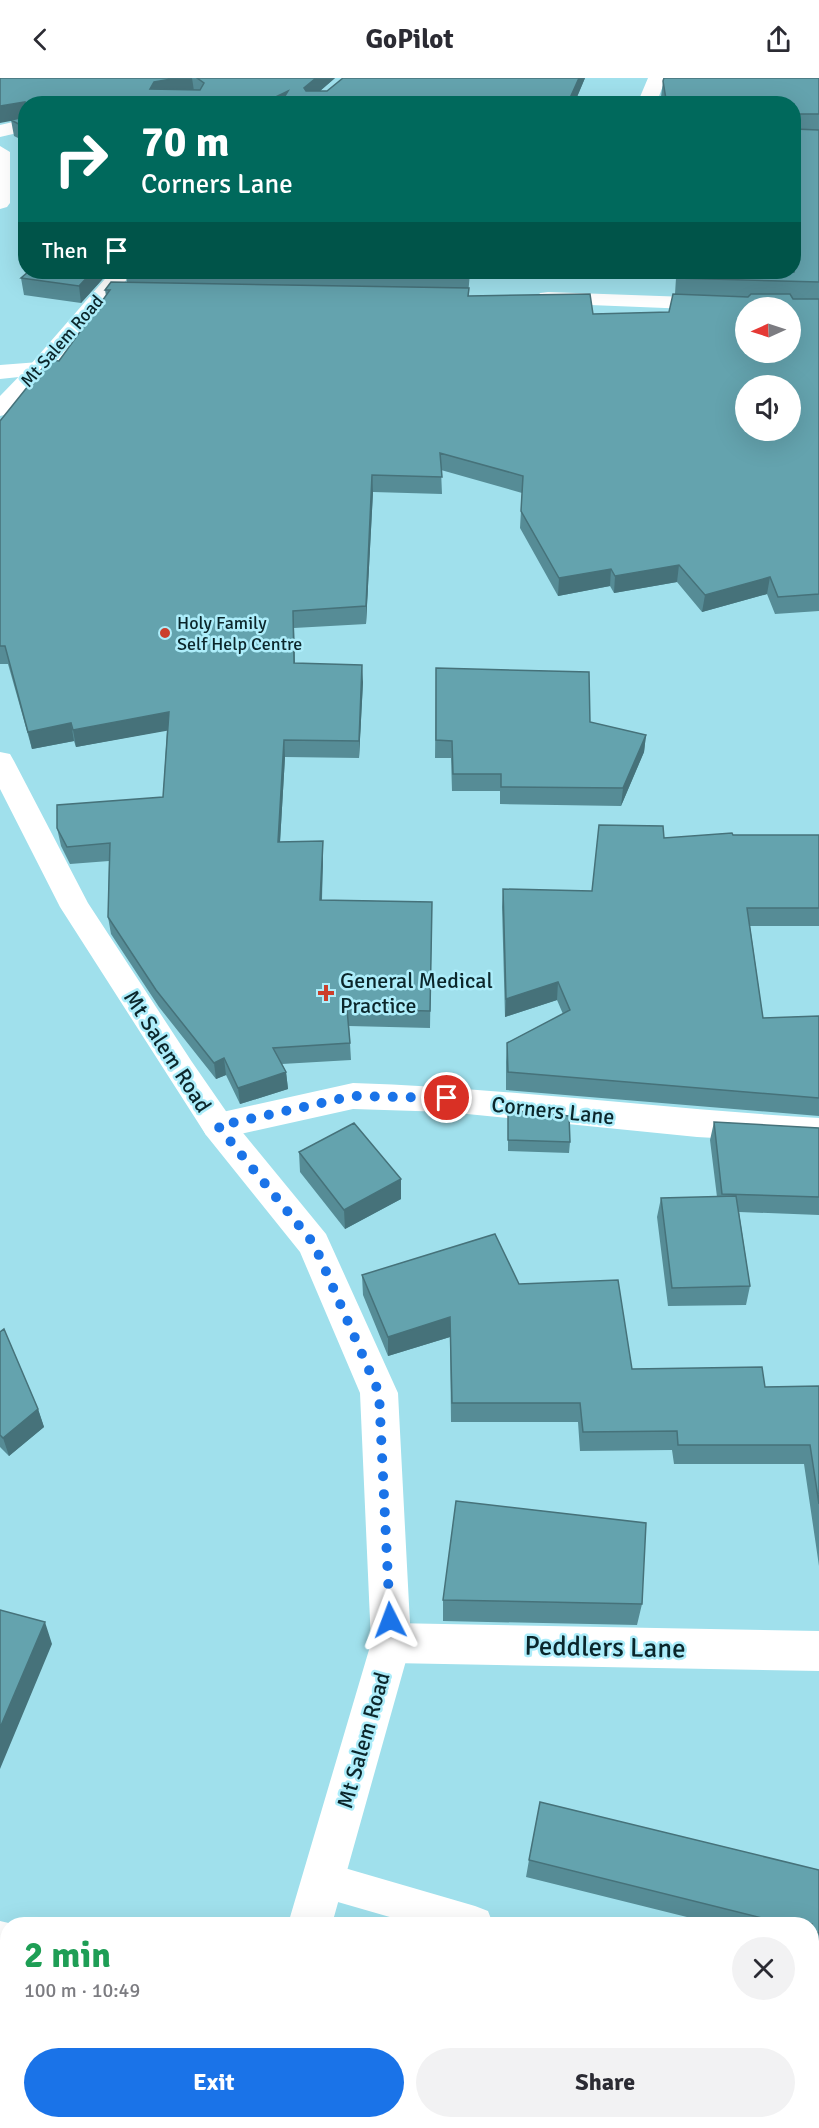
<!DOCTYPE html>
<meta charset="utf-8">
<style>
body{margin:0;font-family:Signika,sans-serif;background:#f2f2f3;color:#2b2b33;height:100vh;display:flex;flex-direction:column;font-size:22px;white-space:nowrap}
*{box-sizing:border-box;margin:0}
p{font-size:20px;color:#7c7c81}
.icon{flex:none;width:33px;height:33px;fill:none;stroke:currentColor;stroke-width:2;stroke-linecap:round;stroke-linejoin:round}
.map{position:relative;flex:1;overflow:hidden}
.side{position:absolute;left:0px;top:1839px;width:819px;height:212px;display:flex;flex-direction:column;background:#fff;border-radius:24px 24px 0 0;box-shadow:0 6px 24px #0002}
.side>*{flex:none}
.top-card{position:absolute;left:18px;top:18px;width:783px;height:183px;border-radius:24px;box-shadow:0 6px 24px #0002;background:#00695c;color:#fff;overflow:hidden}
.needle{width:39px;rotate:267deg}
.controls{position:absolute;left:735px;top:219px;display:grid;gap:12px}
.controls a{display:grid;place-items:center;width:66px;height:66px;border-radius:50%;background:#fff;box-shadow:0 6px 24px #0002;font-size:30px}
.pin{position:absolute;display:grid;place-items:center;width:51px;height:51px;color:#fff;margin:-26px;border:3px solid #fff;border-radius:50%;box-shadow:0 2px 6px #0007}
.me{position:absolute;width:66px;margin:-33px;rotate:357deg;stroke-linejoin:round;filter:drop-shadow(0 0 4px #0008)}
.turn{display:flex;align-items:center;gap:21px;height:126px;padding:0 24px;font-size:27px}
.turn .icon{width:78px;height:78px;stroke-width:2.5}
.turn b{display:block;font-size:42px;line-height:51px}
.then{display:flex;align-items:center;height:57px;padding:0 24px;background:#0003;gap:12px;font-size:22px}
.round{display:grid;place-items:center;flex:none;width:63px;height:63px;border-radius:32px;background:#f2f2f3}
.overview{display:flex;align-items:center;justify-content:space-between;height:102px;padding:0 24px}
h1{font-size:36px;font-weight:700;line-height:45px;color:#1e9e55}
.cta{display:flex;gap:12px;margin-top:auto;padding:12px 24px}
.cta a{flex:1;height:69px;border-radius:36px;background:#1a73e8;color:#fff;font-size:24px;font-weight:700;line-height:69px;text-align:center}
.cta a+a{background:#f2f2f3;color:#2b2b33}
header{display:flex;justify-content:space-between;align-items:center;height:78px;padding:0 24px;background:#fff;font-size:27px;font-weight:700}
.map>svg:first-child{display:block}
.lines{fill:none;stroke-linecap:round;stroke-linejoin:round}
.service{fill:#fff;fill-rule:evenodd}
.minor{fill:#fff;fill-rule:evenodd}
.tertiary{fill:#fff;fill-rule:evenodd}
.wall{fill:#568c96}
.shaded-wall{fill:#46727a}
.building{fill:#64a3ae;stroke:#46727a;stroke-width:1.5;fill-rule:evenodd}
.route{stroke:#1a73e8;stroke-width:10;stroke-dasharray:0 18}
.poi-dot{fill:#cb3f2c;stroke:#adedfa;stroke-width:2}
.labels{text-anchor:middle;stroke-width:5;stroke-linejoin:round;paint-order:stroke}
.far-street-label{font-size:18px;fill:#0b262b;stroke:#adedfa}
.far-poi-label{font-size:18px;fill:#0b262b;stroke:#adedfa;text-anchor:start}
.poi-label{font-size:22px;fill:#0b262b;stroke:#adedfa;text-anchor:start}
.street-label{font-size:22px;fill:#0b262b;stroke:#adedfa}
.near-street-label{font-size:27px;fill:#0b262b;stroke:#adedfa}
</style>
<header><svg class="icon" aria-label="back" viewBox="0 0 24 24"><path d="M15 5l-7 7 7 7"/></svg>GoPilot<svg class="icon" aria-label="share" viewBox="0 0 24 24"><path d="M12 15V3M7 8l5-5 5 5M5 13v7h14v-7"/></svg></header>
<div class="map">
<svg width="819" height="2050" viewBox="0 0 819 2050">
<rect width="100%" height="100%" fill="#a0e0ec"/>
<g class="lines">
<!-- service -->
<path class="service" d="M324,1784L475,1828L488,1833L493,1846H414L324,1820L311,1815L306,1802L311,1789Z
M812,1927L819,1929V1963L812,1965Z"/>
<!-- minor -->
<path class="minor" d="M648,0H666L656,26H637Z
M26,41V53L0,59V47Z
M0,68L10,74V125L7,129L0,131Z
M548,214L715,220L723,221L726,226L723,231L715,232L540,225L537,220L540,215Z
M39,284L47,286L50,291L47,296L0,301V287Z
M353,1005C509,1010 663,1031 819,1040V1066L697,1059L447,1034L353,1031L218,1061L206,1057L201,1048L206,1039L218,1035Z
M391,1545L819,1553V1593L391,1585L377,1579L371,1565L377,1551Z
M0,1843L13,1846H8V1889L0,1887Z"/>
<!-- tertiary -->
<path class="tertiary" d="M111,194H133L47,296L8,336L0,338V318L31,286Z
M0,674L10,676L14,683L88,825L192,984L230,1039L326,1156L398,1315L411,1565L332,1846H288L371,1565L360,1315L300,1174L206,1057L60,829L0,711Z
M229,2043H277L275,2050H227Z"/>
</g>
<!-- wall -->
<path class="wall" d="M0,0H335L320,13H327L343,0H646H585L574,26H26V64L14,58L11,42Z
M819,0V533L775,536L767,516L702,534L677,504L614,515L610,508L558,518L520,450L522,415L441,392L442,416L373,414L366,546L294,550L295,585L363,604L359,680L285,679L280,764L323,763V780L322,822L432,824L430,950L349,948L351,982L282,986L286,994L288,1011L240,1026L226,997L216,1001L159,929L111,856L108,839L109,783L70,786L61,768L57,750L163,719L167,652L76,669L74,663L32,671L8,586H0V343L59,283L106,218L105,212L127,204L125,194H470L468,218L593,236L669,234L675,216L676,200L794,26H662L661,19L663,3Z
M28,194H109L81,225L24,217L21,200Z
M436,590L590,644L646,657L644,674L621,728L500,726V713H452L451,680H435Z
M733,757H819V848H750L763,940L819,938V1038L506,1012V984L507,965L563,936L557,922L505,939L502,829L503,811L592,813L664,760Z
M508,1032L570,1064L569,1075L508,1073Z
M714,1044L819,1050V1137L739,1134L750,1208L746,1227L668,1228L657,1139L661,1120L717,1119L710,1062Z
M299,1074L401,1101V1121L345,1151L300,1094Z
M362,1197L519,1206L632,1291L765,1309L819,1308V1488L804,1386H674L672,1372L580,1373L578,1344H451L450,1259L388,1278L363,1217Z
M0,1254L38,1331L44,1349L9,1378L0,1369Z
M443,1522L642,1526L637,1547L443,1543Z
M529,1782L819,1792V1873L812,1871V1846H715L526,1799Z
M658,2043H685L710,2050H656Z"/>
<!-- shaded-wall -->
<path class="shaded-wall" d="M177,0H192L194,13L150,11L154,4Z
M316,0H335L305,26L304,10Z
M579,0H585L574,26H570V20Z
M288,13V26H261Z
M25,24L26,40L0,45V28Z
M92,194H109L81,225L79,208Z
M372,397L373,414L366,546V528Z
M679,487L677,504L614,515L615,498Z
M611,491L610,508L558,518L559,500Z
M770,499L767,516L702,534L705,517Z
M293,533L294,550L295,602L294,585Z
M362,587L363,604L359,680V663Z
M169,634L171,652L76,669L73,652Z
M71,645L74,663L32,671L28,654Z
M646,657L644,674L621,728L623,710Z
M284,662L285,679L279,781L278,764Z
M323,763V780L321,840L320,822Z
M558,904L557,922L505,939L506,921Z
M224,980L226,997L216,1001L214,985Z
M286,994L288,1011L240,1026L238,1010Z
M401,1101V1121L345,1151L344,1132Z
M450,1239V1259L388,1278V1259Z
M38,1331L44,1349L9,1378L3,1360Z
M45,1544L52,1566L0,1691V1650Z"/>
<!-- building -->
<path class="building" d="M0,0H177L154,4L150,11L200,12L204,5L197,0H316L304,10L306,13H327L343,0H579L570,20H532L540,26H280L288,13L261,26H26V50L11,42L25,39V24L0,28Z
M664,0H819V36H795V51L819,52V204L676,200L678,194H794V26H705V21H666L663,3Z
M28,194H92L79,208L21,200Z
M111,204L469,210L468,218L590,216L593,236L669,234L673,216L748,219L751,216H790L793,221H819V516L778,519L770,499L705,517L679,487L615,498L611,491L559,500L521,433L523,398L440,375L442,399L372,397L366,528L293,533L294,585L362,587L359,663L284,662L278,764L323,763L320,822L432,824L430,933L347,931L350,965L273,970L286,994L238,1010L224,980L214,985L156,912L108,839L110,765L67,769L57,750V727L163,719L169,634L73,652L71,645L28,654L5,568H0V343L49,282L59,283L110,212H105ZM746,230H790V274H746ZM746,308H790V352H746Z
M436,590L589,594L590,644L646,657L623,710L501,709V696H453L452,663L436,662Z
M599,747L663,748L664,760L732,755L733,757H819V830H747L763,940L819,938V1020L508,994L507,965L570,932L558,904L506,921L503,811L592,813Z
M508,1032L569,1038L570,1064L508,1062Z
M714,1044L819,1050V1119L722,1116Z
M354,1045L401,1101L344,1132L299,1074Z
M736,1118L750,1208L672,1210L661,1120Z
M495,1156L519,1206L618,1202L632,1291L762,1289L765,1309L819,1308V1426L810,1367H678L677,1353L583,1354L580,1325H452L450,1239L388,1259L362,1197Z
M4,1251L38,1331L3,1360L0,1357V1254Z
M456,1423L646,1445L642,1526L443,1522Z
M0,1532L45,1544L0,1650Z
M540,1724L819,1792V1855L812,1853V1846H786L529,1782Z
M336,2043H629L654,2050H334Z
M661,2043H685L710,2050H660Z"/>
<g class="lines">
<!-- route -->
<path class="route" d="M390,1542L379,1315L314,1166L218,1048L353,1018L447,1020"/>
</g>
<!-- markers -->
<g class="poi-dot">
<circle cx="165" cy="555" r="6"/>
<path d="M323 906h6v6h6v6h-6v6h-6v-6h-6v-6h6z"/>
</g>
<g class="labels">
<!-- far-street labels -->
<g class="far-street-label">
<text transform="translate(62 263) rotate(-49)" y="6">Mt Salem Road</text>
</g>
<!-- far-poi labels -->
<g class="far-poi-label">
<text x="177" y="551">Holy Family<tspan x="177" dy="21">Self Help Centre</tspan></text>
</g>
<!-- poi labels -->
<g class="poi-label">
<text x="340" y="910">General Medical<tspan x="340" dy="25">Practice</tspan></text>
</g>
<!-- street labels -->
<g class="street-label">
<text transform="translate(168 973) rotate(57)" y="8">Mt Salem Road</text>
<text transform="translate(553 1032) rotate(6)" y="8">Corners Lane</text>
<text transform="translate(363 1662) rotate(-74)" y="8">Mt Salem Road</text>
</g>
<!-- near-street labels -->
<g class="near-street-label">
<text transform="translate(605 1569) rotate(1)" y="9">Peddlers Lane</text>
</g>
</g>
</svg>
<div class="controls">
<a><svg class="needle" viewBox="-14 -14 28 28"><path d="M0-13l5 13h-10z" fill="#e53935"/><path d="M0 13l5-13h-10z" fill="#7c7c81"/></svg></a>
<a><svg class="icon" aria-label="sound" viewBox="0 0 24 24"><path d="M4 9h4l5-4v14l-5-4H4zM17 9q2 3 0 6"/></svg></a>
</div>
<div class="pin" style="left:447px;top:1020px;background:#d93025"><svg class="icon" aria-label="arrive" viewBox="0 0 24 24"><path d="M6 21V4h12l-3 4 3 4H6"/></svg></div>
<svg class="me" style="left:390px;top:1542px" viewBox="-20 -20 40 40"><path d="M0-17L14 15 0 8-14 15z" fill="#1a73e8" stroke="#fff" stroke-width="4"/></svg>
<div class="top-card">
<div class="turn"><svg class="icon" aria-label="right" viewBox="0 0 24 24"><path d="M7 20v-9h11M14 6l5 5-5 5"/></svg><div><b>70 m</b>Corners Lane</div></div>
<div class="then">Then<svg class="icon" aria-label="arrive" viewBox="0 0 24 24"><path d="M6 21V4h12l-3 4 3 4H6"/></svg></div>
</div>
<section class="side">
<div class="overview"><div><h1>2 min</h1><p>100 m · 10:49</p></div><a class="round"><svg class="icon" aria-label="close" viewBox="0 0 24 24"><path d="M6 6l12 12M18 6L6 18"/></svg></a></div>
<div class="cta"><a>Exit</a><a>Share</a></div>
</section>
</div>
